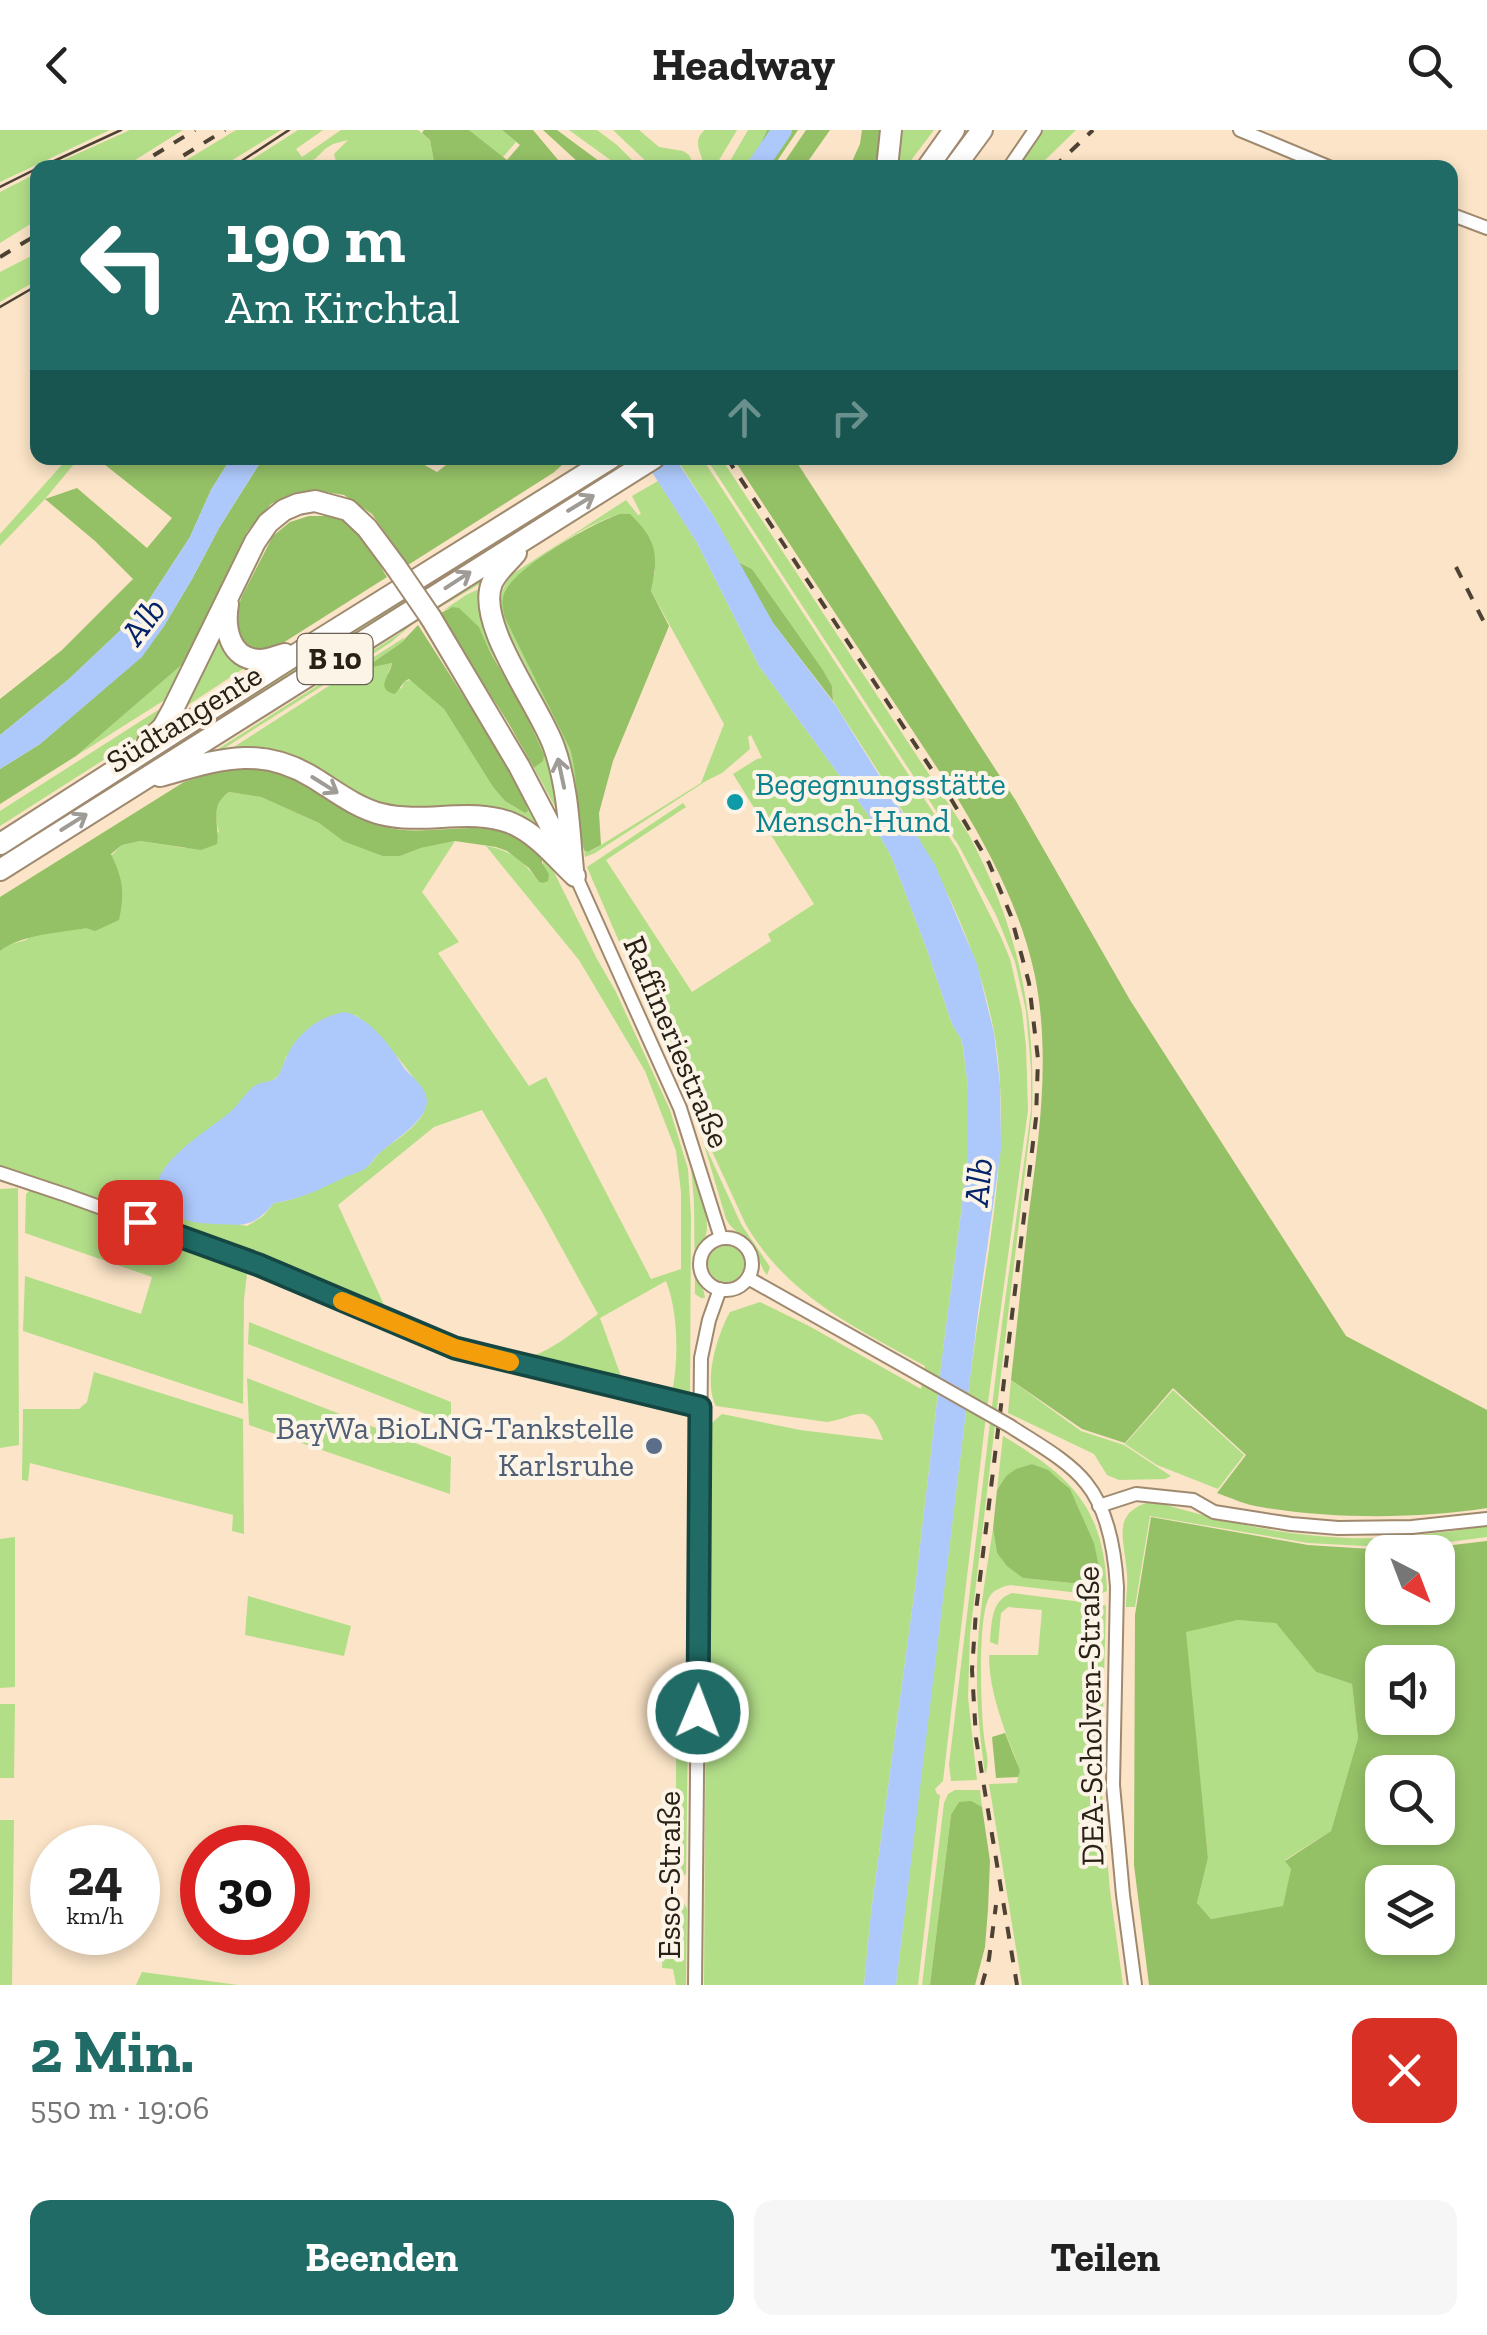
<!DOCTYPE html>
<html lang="de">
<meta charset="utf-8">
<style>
body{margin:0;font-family:"Zilla Slab",serif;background:#f6f6f6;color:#222;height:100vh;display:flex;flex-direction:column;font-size:38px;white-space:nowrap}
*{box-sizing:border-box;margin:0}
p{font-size:32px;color:#767676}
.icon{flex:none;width:55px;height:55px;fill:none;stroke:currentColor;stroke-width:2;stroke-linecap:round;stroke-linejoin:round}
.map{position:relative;height:1855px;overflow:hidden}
.sheet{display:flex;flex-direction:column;background:#fff;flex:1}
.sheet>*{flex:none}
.top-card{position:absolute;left:30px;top:30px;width:1428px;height:305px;border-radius:20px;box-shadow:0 5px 15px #0003;background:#206b65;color:#fff;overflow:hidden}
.needle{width:65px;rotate:138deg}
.buttons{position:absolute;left:1365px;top:1405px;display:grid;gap:20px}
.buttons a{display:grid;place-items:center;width:90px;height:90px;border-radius:20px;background:#fff;box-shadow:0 5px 15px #0003;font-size:50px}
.speed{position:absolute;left:30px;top:1695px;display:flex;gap:20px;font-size:50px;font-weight:700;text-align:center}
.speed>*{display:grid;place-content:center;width:130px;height:130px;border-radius:50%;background:#fff;box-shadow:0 5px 15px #0003;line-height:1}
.speed small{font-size:25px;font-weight:400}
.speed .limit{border:15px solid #d22;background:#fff;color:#111}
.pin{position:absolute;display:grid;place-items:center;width:85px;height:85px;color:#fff;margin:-42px;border-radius:20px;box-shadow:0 5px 15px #0006}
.me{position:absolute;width:110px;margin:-55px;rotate:1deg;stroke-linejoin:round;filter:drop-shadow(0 0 8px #0008)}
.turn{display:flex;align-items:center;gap:35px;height:210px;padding:0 30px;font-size:45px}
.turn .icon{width:130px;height:130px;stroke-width:2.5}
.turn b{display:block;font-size:70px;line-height:85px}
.lanes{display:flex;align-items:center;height:95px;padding:0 30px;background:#0003;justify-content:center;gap:50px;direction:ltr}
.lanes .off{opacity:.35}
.round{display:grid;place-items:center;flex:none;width:105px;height:105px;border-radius:20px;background:#f6f6f6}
.headline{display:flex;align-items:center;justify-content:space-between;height:170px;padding:0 30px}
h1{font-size:60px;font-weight:700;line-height:75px;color:#206b65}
.cta{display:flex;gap:20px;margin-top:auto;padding:20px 30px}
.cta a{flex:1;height:115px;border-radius:20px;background:#206b65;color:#fff;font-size:40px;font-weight:700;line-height:115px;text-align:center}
.cta a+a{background:#f6f6f6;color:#222}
header{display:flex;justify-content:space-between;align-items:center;height:130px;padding:0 30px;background:#fff;font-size:45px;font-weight:700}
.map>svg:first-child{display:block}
.green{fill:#b2de88;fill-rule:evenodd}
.forest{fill:#94c066;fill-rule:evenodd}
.water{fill:#adc9fb}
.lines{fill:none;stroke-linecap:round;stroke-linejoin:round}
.river{stroke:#adc9fb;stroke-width:20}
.minor-casing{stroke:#9f8a6f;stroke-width:16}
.highway-casing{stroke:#9f8a6f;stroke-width:24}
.minor{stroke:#fff;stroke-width:12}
.highway{stroke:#fff;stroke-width:20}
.tram{stroke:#4d4234;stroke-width:2.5}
.rail{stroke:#4d4234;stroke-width:4;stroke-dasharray:12 12;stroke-linecap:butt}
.minor-bridge-casing{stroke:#9f8a6f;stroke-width:16;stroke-linecap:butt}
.highway-bridge-casing{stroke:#9f8a6f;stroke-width:24;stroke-linecap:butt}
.minor-bridge{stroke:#fff;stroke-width:12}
.highway-bridge{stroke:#fff;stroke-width:20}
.oneway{stroke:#9f9b96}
.route-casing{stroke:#154642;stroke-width:25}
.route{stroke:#206b65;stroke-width:18}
.slow{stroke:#f59e0b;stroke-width:18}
.culture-dot{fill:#0f9aa8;stroke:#fdf4e8;stroke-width:4}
.service-dot{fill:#5c6f8a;stroke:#fdf4e8;stroke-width:4}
.labels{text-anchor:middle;stroke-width:8;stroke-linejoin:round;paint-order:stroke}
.shield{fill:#fdf4e8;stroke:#696055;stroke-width:2.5}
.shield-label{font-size:30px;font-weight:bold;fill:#292116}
.street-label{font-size:32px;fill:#292116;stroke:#fdf4e8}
.culture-label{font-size:32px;fill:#0d838f;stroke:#fdf4e8;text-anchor:start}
.service-label{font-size:32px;fill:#4e5e75;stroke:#fdf4e8;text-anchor:end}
.water-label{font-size:35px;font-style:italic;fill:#03246a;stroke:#fdf4e8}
</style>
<header><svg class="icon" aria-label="back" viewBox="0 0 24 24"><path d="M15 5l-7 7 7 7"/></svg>Headway<svg class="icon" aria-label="search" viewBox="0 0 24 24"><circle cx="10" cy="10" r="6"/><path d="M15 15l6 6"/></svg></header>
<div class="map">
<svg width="1487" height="1855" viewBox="0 0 1487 1855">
<rect width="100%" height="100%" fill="#fbe4c7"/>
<!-- green -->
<path class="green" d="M0,0H110L0,52Z
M130,0H183L124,37H48Z
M236,0H281L221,37H175Z
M298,0H323L296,19L302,27L341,0H418L430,10L434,32L453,37H342L337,35L334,24L348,10L333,14L325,19L315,29L294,37L239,38Z
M469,0H502L516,12L503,27Z
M569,0H597L617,15L639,37H620Z
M613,0H639L659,17L683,21L689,25L695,37H652Z
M705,0H737L715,37H704C702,23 691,11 705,0Z
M748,0H767L759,17L745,37L726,38Z
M896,0H934L906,37L891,38Z
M1043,0H1076L1038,37L1016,38Z
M37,43V90L0,113V62Z
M37,123V150L0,172V142Z
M68,328H79L45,369L0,416V404Z
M623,328H628L630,330L42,704L18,716L38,699Z
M682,328H702L957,719L1001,807L1010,829L1022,881L1026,916L1028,980L985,1294L943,1651L935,1659L937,1664L940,1665L918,1855H896C920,1650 946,1445 971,1240C985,1131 1014,1011 994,902C971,778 900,676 833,571L832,556L823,540L752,439L738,432L714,387L678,331Z
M706,328H721L969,705C1017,796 1036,880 1032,983L970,1505L968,1567L977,1650L951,1651L949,1635L1002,1193L1031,981V939L1026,881L1015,832L996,785L959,716Z
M658,351L697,413L759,536L867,683L892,728L927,820L952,894L961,909L963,918L968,957V1030L943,1220L916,1451L871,1783L864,1855H704L707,1391L712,1293L722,1284L800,1300L883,1310C868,1268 857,1288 827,1292L716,1276C703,1252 717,1205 730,1182L760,1172L809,1196L921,1259L925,1236C854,1197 789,1167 746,1095L669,928L587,737L683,673L686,677L606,730L692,862L771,811L768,804L814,774L733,644L757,629L762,628L751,605L748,607L750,619L722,643L706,651L595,723L585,727L584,720L588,722L593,720L701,653L724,594L651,461L655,441L620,384C578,397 538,427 507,458L570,619L575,635L577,664L570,628L563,609L504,493C498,474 499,458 514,443L626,370L638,385L641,384L632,366Z
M488,443V449L415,492L390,513L212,626H207L400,503L415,489Z
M485,456L551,622L560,686L534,638L539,634L544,625C528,589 512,551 488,519C477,504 464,491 452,477L444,480L466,465Z
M219,500L249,535L185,577Z
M405,507L401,513L370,534L373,537L392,533L388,543L401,559L405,551L412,550L444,579L493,657L505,671L525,683L524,666L543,700L409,684L226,622Z
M185,532L167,568L163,571L76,626Z
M158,580H165L141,606L0,696V681Z
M229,662L261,667L319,693L343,711L400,726L421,718L455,711L422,762L459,812L438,823L529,956L546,947L651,1149L681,1139V1062L676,1021L645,941L579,830L486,716C510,719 525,733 539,752L543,753V727L552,738L597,829L616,862L670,980L688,1039L691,1086L690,1264L684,1268L454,1212L0,1038V821L8,815L26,810L122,715L140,711L185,718L219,702C214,685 214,673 229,662ZM355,885C371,895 429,958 426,975C423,993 398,1009 384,1019C377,1024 374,1031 368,1036C362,1041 353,1043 346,1046C321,1058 302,1069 274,1073L263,1086L247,1096L238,1094L234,979L255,956L273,950L280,944L286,927ZM482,980L542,1082L598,1184C580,1197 560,1214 540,1223C513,1236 415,1191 386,1179L338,1075L434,997ZM666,1151C678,1180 679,1231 672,1262L622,1249L600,1188Z
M703,1011L741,1094L770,1137L767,1145C759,1136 759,1123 750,1114C742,1104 732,1101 726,1089Z
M690,1024C696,1047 707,1073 707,1097C707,1112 695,1122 696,1136C697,1147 704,1156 705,1168H701L695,1164L694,1072Z
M18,1058L19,1315L0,1318V1059Z
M31,1059L242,1134L247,1144L244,1169L243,1274L23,1201L25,1146L141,1184L152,1147L25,1103L26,1064Z
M708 1134a18 18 0 1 1 36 0a18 18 0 1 1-36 0Z
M249,1192L451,1272V1294L248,1214Z
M94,1242L243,1289L244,1404L232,1401L233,1385L30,1333L28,1351L22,1350L23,1279H79L87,1272Z
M247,1248L451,1327L450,1364L249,1295Z
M1011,1250L1081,1301L1124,1315L1171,1346L1165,1349L1119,1350L1107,1345L1094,1324L1008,1283Z
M1173,1260L1244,1325L1218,1359L1157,1335L1125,1314Z
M1003,1306C1072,1347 1104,1377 1107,1461L1097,1465L1010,1455C1002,1457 995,1459 990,1466C977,1485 981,1581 984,1606C985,1620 991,1632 985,1644C980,1608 976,1571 977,1534C978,1488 986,1444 993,1399L997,1423L1023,1448L1071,1453L1094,1413C1075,1376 1076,1350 1032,1334L1006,1346L997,1360Z
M1154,1371C1233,1396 1318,1413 1401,1407C1430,1404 1459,1400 1487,1396V1407L1403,1418L1308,1413L1150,1386L1135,1477H1126C1126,1466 1128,1455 1127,1444C1125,1410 1109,1381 1154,1371Z
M15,1407V1557L0,1558V1409Z
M1012,1463L1105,1475L1106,1477L1101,1652L1110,1761L1123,1855H1022L989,1654L1017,1653C1022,1633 1009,1617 1004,1598C996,1574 989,1551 989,1525H1038L1042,1480L1008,1477L1001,1483L998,1515L990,1512C992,1493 990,1471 1012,1463Z
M248,1466L351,1496L344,1526L245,1505Z
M1238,1490L1276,1492L1316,1542L1352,1554L1358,1608L1331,1701L1285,1730L1291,1739L1284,1776L1211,1789L1197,1773L1208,1728L1185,1501Z
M0,1574H15L14,1648H0Z
M681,1593L688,1596L686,1744L682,1748L676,1747V1594Z
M955,1660H980L982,1677L971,1672L951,1685L930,1855H922L944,1673L948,1664Z
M0,1690H14L12,1855H0Z
M676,1767L684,1773L687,1779L686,1855H676L673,1839L662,1838L663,1812H675Z
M142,1842L238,1855H136Z"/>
<!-- forest -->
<path class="forest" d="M424,0H469L507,30L520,15L502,0H533L564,37L453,38L434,32L430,10L422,3Z
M543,0H557L607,37H588L578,32Z
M767,0H798L773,37H745L759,17Z
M806,0H830L804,37H781Z
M862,0H885L881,37L849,38L860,14Z
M100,328H231L211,360L190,407L143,479L69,549L0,605V569L62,520L133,449L95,411L45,369L77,358L147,418L172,388L104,334Z
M263,328H412L437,342L455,328H570L553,343L408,435L372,384L344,365L313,360L294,363L271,374L247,402L185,532L76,626L0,674V639L40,614L141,527L164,496L192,449L219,398Z
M733,328H773L775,330L780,328H794L1016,671L1130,870L1346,1206L1487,1280V1378C1416,1389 1333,1389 1261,1377C1246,1375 1231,1368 1217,1363L1246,1325L1173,1258L1125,1313L1082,1299L1011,1250C1017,1196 1022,1143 1028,1090C1039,1008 1051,928 1035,846C1022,784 992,725 959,671Z
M620,384H630C657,410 659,425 651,461L669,496L613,631L599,683L601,715L588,722L584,720C574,687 580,652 570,619L505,488C503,480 501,472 504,464C513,438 594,392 620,384Z
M309,386C319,386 332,385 341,389C359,397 377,430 387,447L275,518L261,520L247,515L236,501L237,480L242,466L273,406L290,392Z
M738,432L752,439L823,540L832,556L833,571L773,493Z
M452,477L459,478L479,497L489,520L526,584L544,625L543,631L534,638L509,594L439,484Z
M418,495L482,595L524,666L528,681L525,683L505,671L493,657L444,579L409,549L405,551L395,564C374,559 390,546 392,533L373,537L369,535L401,513Z
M254,637C269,640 284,644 298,651C325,666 351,687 380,696C439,712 492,675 543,727L542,733L549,744L548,751L543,753L539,752L529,738L507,721L496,717L455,711L421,718L400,726H383L343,711L319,693L261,667L229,662C208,677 220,693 217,714L201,720L140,711L122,715L111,724C123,750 125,761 119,790L95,801L86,798C59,803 22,804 0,821V767L184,652L226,639Z
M1032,1334L1048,1340L1070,1359L1094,1413L1099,1437L1095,1450L1071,1453L1023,1448L1007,1436L997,1423L993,1399L997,1360L1006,1346L1016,1339Z
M1151,1387L1308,1415L1402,1421L1487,1411V1855H1149L1134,1735L1135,1485ZM1382,1422H1438V1478H1382ZM1238,1490L1276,1493L1316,1542L1352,1554L1358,1608L1331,1701L1285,1731L1291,1739L1283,1776L1211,1789L1197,1773L1208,1728L1186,1502ZM1382,1532H1438V1588H1382ZM1382,1642H1438V1698H1382ZM1382,1752H1438V1808H1382Z
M1005,1603L1020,1641L1018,1647L996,1648L992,1607Z
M971,1671L982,1677L990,1731L988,1779L985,1817L975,1855H930L951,1685L959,1672Z"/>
<!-- water -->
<path class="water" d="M231,328H263L219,398L192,449L164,496L142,527L40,614L0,639V605L69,549L143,479L190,407L211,360Z
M643,328H675L714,387L773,493L836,576L935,735L977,834L994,903L1000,954L1001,1019L978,1183L896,1855H864L871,1783L916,1451L943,1220L968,1030V957L963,917L961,909L952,894L927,820L892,728L867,683L759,536L697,413Z
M346,882C370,889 388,913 401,933C408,946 426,954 427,971C427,990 395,1010 382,1021C376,1025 372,1033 366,1038C361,1042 352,1044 345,1047C321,1059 301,1069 274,1073C252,1098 246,1095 214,1094C195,1093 179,1091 165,1078C131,1045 208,1001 229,983C239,975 246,961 256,955C263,951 271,953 277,947C282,941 283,933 287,926C297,903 321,885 346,882Z"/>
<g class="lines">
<!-- river -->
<path class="river" d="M756,38L782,0"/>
<!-- minor casing -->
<g class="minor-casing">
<path id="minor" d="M1240,0L1331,38
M1009,38L1035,0
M1450,84L1487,98
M574,742L680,978L721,1108
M0,1043L66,1065L252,1132L455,1219L699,1277
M700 1134a26 26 0 1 1 52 0a26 26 0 1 1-52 0Z
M748,1148L906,1237
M1010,1296C1034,1312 1068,1330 1086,1353C1109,1381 1115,1423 1117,1457L1113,1655L1123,1765L1135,1855
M1099,1376L1136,1364L1193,1370L1214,1382L1291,1394L1338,1398L1412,1397L1487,1389
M695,1855L701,1228L709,1190L720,1159"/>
</g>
<!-- highway casing -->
<g class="highway-casing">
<path id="highway" d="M887,38L891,0
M927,38L954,0
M954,38L982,0
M516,423C508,433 497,441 492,453C475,494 540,576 554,617C568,656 569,699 573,740
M228,474C224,497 229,530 260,530C268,530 277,526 285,524
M431,488L519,636L565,724
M148,612L163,597L173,579L255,412L268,393L284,380L298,374L315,371L348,380L367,398L396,437
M160,646C218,630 259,614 314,648C335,661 357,678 381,684C424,695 470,677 511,693C537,704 555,727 575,746
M0,714L303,520L611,328
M0,740L654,328"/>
</g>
<!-- minor -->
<use href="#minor" class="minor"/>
<!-- highway -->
<use href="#highway" class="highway"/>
<!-- tram -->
<path class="tram" d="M39,38L121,0
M231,38L289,0
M0,57L38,38
M0,177L38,155"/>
<!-- rail -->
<path class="rail" d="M133,38L195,0
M163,38L225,0
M1053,38L1093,0
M0,127L38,104
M727,328L951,669L989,733L1011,786L1029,853L1038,929L1036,988L976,1481L972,1540L976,1608L1017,1855
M1456,437L1487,498
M982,1855L989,1829L996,1775"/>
<!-- minor-bridge casing -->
<g class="minor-bridge-casing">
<path id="minor-bridge" d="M906,1237L1010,1296"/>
</g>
<!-- highway-bridge casing -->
<g class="highway-bridge-casing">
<path id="highway-bridge" d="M396,437L431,488"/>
</g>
<!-- minor-bridge -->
<use href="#minor-bridge" class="minor-bridge"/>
<!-- highway-bridge -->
<use href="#highway-bridge" class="highway-bridge"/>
</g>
<!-- one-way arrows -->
<defs><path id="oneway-shaft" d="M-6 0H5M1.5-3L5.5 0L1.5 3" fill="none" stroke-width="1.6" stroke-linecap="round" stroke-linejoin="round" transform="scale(2.5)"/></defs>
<g class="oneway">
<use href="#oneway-shaft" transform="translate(581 373) rotate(-31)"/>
<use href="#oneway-shaft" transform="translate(458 450) rotate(-33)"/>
<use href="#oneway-shaft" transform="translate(561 643) rotate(-102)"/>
<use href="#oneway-shaft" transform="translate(325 655) rotate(32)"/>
<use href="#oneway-shaft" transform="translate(74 692) rotate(-32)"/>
</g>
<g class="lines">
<!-- route casing -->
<g class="route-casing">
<path id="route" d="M140,1092L259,1135L455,1218L700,1277L698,1582"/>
</g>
<!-- route -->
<use href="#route" class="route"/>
<!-- slow -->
<path class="slow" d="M342,1171L455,1218L510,1232"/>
</g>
<!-- markers -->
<circle class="culture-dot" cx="735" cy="672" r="10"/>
<circle class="service-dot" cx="654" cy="1316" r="10"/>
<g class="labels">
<!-- shield labels -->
<rect class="shield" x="297.5" y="504" width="75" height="50" rx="8"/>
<g class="shield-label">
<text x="335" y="539">B 10</text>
</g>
<!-- street labels -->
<g class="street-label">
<text transform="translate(184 588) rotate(-32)" y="11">Südtangente</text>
<text transform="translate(677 912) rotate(67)" y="11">Raffineriestraße</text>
<text transform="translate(1090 1586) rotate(-91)" y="11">DEA-Scholven-Straße</text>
<text transform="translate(669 1745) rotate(-90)" y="11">Esso-Straße</text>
</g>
<!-- culture labels -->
<g class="culture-label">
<text x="755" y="665">Begegnungsstätte<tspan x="755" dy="37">Mensch-Hund</tspan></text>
</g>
<!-- service labels -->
<g class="service-label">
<text x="634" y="1309">BayWa BioLNG-Tankstelle<tspan x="634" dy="37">Karlsruhe</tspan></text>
</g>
<!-- water labels -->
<g class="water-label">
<text transform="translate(143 491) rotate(-53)" y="12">Alb</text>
<text transform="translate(978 1052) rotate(-84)" y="12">Alb</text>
</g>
</g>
</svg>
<div class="buttons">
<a><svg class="needle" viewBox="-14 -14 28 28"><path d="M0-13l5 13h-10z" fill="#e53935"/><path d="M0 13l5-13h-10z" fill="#767676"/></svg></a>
<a><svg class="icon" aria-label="sound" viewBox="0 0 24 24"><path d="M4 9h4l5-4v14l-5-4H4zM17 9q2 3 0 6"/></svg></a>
<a><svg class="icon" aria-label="search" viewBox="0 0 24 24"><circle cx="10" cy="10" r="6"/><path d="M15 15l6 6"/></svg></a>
<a><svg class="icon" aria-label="layers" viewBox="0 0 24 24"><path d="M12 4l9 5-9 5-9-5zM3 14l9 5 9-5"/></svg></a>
</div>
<div class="speed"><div>24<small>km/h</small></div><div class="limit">30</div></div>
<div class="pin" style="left:140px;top:1092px;background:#d93025"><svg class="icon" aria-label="arrive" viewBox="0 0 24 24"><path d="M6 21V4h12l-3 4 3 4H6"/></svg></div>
<svg class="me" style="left:698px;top:1582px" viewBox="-20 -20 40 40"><circle r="17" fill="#206b65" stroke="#fff" stroke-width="3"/><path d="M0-11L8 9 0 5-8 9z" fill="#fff"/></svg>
<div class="top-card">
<div class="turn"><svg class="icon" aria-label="left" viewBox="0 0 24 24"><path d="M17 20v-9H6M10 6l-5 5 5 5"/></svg><div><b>190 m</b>Am Kirchtal</div></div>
<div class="lanes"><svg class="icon" aria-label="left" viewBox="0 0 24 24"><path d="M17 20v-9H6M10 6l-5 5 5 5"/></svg><svg class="icon off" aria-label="ahead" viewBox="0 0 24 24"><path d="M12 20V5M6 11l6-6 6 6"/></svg><svg class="icon off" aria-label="right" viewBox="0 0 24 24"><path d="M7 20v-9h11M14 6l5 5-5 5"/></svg></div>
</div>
</div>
<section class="sheet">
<div class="headline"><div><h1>2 Min.</h1><p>550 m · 19:06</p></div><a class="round" style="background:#d93025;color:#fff"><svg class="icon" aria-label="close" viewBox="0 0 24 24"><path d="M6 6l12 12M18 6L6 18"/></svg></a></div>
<div class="cta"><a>Beenden</a><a>Teilen</a></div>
</section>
